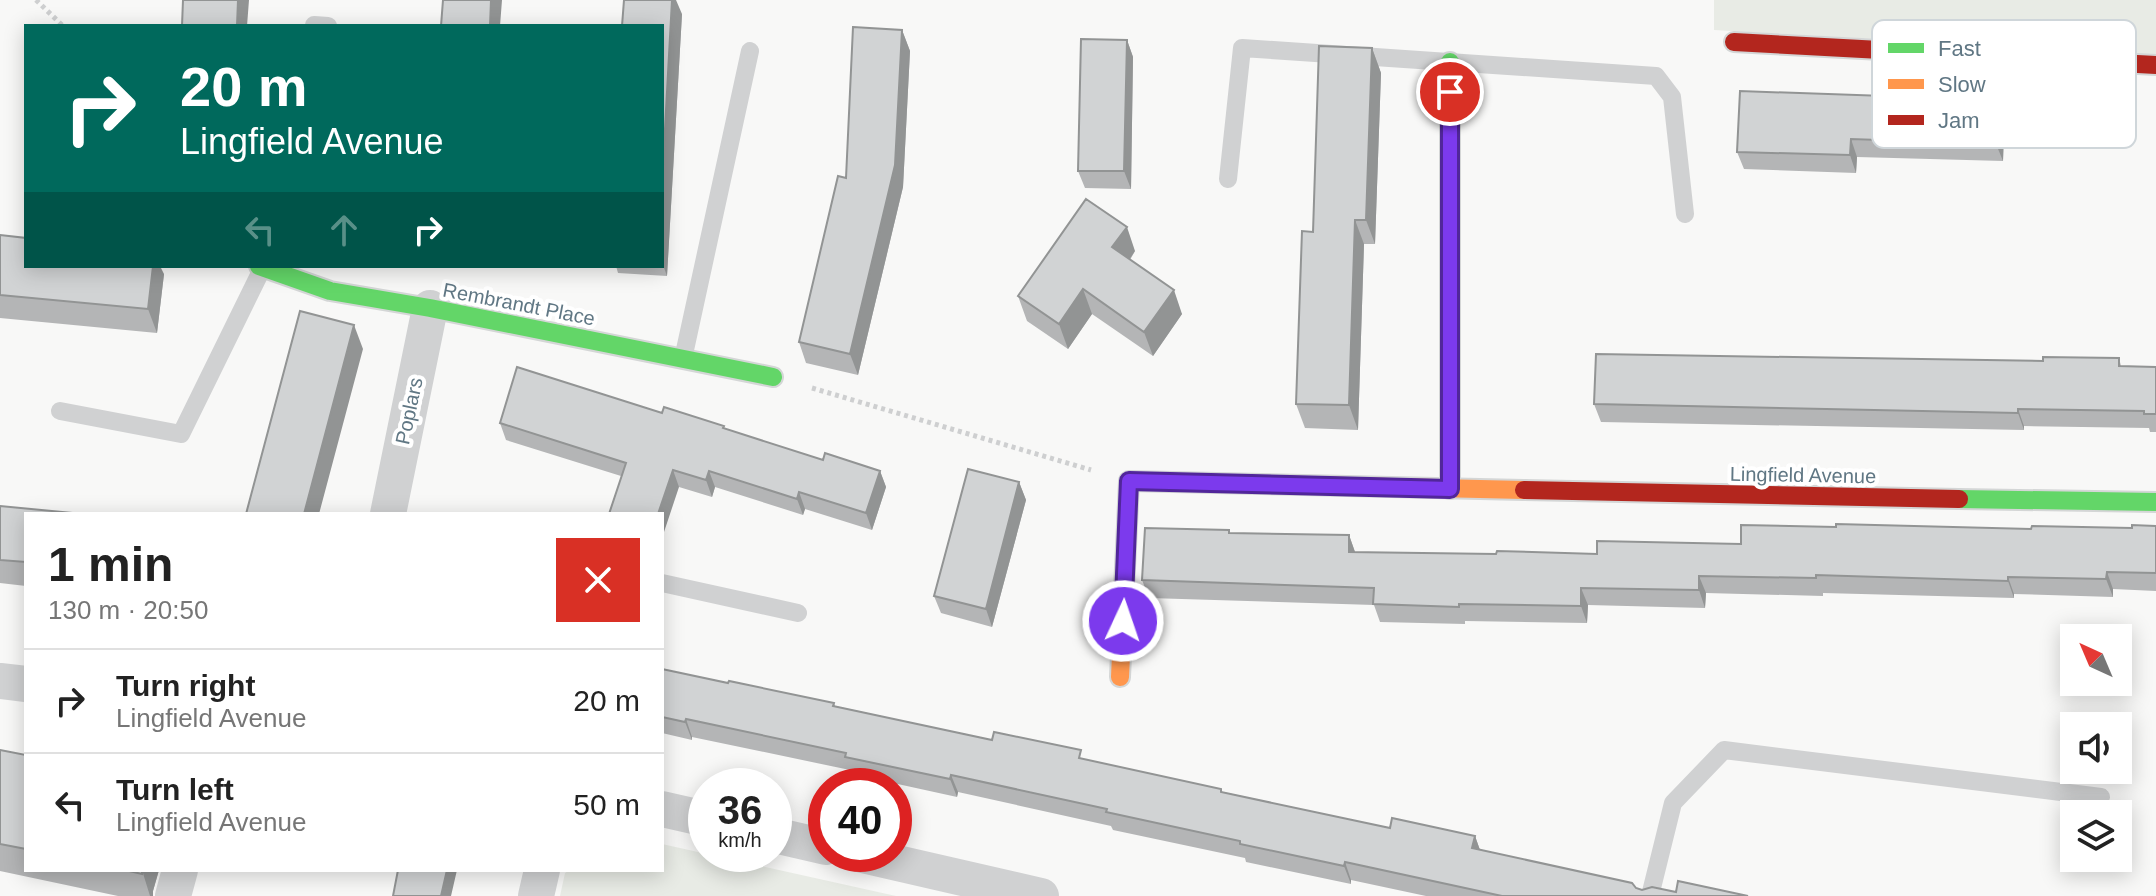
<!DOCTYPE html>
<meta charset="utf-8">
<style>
body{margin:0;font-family:Helvetica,sans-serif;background:#f6f6f6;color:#222;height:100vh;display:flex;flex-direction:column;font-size:30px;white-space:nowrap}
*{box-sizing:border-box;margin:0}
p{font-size:26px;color:#767676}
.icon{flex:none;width:44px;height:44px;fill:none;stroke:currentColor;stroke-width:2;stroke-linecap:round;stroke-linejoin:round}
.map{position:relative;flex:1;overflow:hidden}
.details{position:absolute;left:24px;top:512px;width:640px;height:360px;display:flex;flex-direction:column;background:#fff;border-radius:0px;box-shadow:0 4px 20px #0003}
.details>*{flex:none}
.banner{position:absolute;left:24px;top:24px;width:640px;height:244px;border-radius:0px;box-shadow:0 4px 20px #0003;background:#00695c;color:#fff;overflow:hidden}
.needle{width:52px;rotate:316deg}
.controls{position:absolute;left:2060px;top:624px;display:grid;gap:16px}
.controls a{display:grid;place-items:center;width:72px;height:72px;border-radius:0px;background:#fff;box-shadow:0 4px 20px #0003;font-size:40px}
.speed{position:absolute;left:688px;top:768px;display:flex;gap:16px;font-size:40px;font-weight:700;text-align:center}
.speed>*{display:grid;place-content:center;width:104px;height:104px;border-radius:50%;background:#fff;box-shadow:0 4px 20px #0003;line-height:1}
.speed small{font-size:20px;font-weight:400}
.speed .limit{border:12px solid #d22;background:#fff;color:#111}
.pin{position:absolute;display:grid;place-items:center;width:68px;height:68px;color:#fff;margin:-34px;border:4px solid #fff;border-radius:50%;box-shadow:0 2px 8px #0007}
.me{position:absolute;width:88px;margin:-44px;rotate:3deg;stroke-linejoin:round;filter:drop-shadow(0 0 6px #0008)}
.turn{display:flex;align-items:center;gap:28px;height:168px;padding:0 24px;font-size:36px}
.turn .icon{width:104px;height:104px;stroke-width:2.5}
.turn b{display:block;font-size:56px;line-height:68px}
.lanes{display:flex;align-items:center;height:76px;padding:0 24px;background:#0003;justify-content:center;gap:40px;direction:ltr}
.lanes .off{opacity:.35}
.round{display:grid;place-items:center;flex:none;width:84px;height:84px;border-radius:0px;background:#f6f6f6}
.headline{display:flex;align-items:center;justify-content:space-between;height:136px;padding:0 24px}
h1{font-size:48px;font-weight:700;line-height:60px}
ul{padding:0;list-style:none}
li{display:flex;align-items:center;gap:24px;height:104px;padding:0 24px;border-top:2px solid #e0e0e0}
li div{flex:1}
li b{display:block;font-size:30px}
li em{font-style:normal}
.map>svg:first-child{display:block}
.green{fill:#e8ebe5}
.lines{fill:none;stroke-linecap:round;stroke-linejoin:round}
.fast-casing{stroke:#d4d6d6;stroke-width:22}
.slow-casing{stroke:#d4d6d6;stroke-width:22}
.jam-casing{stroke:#d4d6d6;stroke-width:22}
.path{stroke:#cecfd0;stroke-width:5;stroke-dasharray:4 4;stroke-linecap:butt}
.lane{stroke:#d0d1d2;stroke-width:18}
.street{stroke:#d0d1d2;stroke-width:36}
.fast{stroke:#63d668;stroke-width:18}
.slow{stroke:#ff974d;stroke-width:18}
.jam{stroke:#b3261e;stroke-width:18}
.wall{fill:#b4b5b6}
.shaded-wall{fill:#929494}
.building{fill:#d1d3d4;stroke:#929494;stroke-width:2}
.route-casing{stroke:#51269a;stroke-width:20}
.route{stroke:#7c3aed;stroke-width:14}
.labels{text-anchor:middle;stroke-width:8;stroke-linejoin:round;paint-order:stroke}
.street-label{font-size:20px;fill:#607784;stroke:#fff}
.key{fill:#fff;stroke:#cfd6da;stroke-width:2}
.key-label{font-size:22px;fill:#607784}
</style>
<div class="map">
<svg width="2156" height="896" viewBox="0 0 2156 896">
<rect width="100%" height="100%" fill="#f8f8f7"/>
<!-- green -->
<path class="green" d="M1714,0H2156V55L1714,30Z
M662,844L896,896H560L565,873L570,870H662Z"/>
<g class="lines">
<!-- fast casing -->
<g class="fast-casing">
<path id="fast" d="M1450,62V489
M259,266L330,291L430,308L773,377
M1959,499L2156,502"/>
</g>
<!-- slow casing -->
<g class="slow-casing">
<path id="slow" d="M1120,677L1129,481L1524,490"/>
</g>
<!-- jam casing -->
<g class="jam-casing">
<path id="jam" d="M1734,42L2156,65
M1524,490L1959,499"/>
</g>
<!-- path -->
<path class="path" d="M36,0L63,26
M812,388L1091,470"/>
<!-- lane -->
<path class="lane" d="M314,25L328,26
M1228,179L1242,48L1656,76L1672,97L1685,214
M683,359L750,51
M60,411L181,434L263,267
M662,583L798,613
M1650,896L1673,803L1724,750L2101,797"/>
<!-- street -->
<path class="street" d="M388,514L430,308
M0,681L26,684
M662,809L706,819
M774,835L826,847
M858,854L1041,896
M173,896L180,870
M536,896L542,870"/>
<!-- fast -->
<use href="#fast" class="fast"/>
<!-- slow -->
<use href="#slow" class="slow"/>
<!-- jam -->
<use href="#jam" class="jam"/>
</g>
<!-- wall -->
<path class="wall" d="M682,14L667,276L618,273L616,266H662V26Z
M902,30L910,51L903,187L858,375L806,363L799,342L846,178Z
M1127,40L1133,57L1131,189L1085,188L1078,171Z
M1372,48L1381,73L1375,244H1364L1358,430L1305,428L1296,404L1313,232Z
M1998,83L2005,101L2003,161L1857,157L1856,173L1744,169L1737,152L1885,96Z
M0,235L164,274L157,333L0,318Z
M1135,251L1130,260L1182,314L1153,356L1092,314L1068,349L1027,321L1018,296Z
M2119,358L2121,366L2156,367V432H2150L2149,428L2024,426V430L1601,422L1594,404L2043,361Z
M662,413L725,429L823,460L880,471L886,487L872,530L805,509L803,515L715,487L712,497L679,487L621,476L506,440L500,423Z
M1019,482L1026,500L992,627L941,613L934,596Z
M0,506L26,514V586L0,583Z
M2156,526V591L2113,589V597L2014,594V598L1823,593V596L1706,593L1705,608L1588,605L1587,623L1465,621V624L1380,622L1374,605L1149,598L1142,580L1230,533L1349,535L1355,552L1496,554H1597L1741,544L1836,527L2031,529L2132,528Z
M662,669L728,683L834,703L835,706L992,740L1084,759L1223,792L1390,828L1475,836L1480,850L1636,888L1642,890L1748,896H1426L1351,880V884L1246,862L1245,858L1113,830L1111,826L958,792L957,797L852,774L850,770L692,737V740L662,733Z
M0,750L26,755V870H159L153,891V896H118L0,871Z"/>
<!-- shaded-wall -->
<path class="shaded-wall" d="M238,0H249L247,26H237Z
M491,0H502L500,26H490Z
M672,0H676L682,14L667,276L662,262V184Z
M902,30L910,51L903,187L858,375L850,354Z
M1127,40L1133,57L1131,189L1124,171Z
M1372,48L1381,73L1375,244L1366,220Z
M1998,83L2005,101L2003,161L1996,144Z
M1851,139L1857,157L1856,173L1850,155Z
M1355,220L1364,244L1358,430L1349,405Z
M1127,227L1135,251L1121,272L1112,247Z
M153,266H160L164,274L157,333L148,309Z
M1083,289L1092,314L1068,349L1059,324Z
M1174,290L1182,314L1153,356L1144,332Z
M354,325L363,349L319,514H304Z
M2018,409L2024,426V430L2018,413Z
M673,470L679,487L662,538V514H658Z
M709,471L715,487L712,497L706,480Z
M880,471L886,487L872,530L866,513Z
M1019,482L1026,500L992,627L986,609Z
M799,492L805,509L803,515L797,499Z
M1349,535L1355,552H1349Z
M2107,572L2113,589V597L2106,579Z
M1699,576L1706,593L1705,608L1699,590Z
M2008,577L2014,594V598L2008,581Z
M1581,588L1588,605L1587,623L1581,606Z
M686,719L692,737V740L685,722Z
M951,775L958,792L957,797L950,779Z
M1475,836L1481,853L1472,848Z
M1345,862L1351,880V884L1344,866Z
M142,870H159L153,891V896H150Z
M447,870H457L451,896H441Z"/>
<!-- building -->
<path class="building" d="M183,0H238L237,26H182Z
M443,0H491L490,26H441Z
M624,0H672L662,184V26H622Z
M853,27L902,30L895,165L850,354L799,342L838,176L846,178Z
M1081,39L1127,40L1124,171H1078Z
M1319,46L1372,48L1366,220H1355L1349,405L1296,404L1302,231L1313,232Z
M1886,80L1998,83L1996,144L1851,139L1850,155L1737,152L1740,91L1885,96Z
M1086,199L1127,227L1112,247L1174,290L1144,332L1083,289L1059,324L1018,296Z
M0,235L26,238V266H153L148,309L0,295Z
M300,311L354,325L304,514H246Z
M1596,354L2043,361V357L2119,358V366L2156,367V414H2144V411L2018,409V413L1594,404Z
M517,367L662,413L664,407L724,426L723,428L823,460L825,453L880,471L866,513L799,492L797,499L709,471L706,480L673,470L658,514H609L626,463L500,423Z
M968,469L1019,482L986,609L934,596Z
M0,506L83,514H26V562L0,560Z
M1836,524L2031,529L2032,526L2132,528V525L2156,526V573L2107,572L2106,579L2008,577V581L1816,575V578L1699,576V590L1581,588V606L1459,604V607L1373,604L1374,588L1142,580L1145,528L1229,530V533L1349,535V552L1496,554L1497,551L1597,554V541L1741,544V525L1836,527Z
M662,669L728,683L729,681L834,703L833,706L992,740L994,732L1081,750L1079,758L1221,789V792L1390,828L1392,818L1475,836L1472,848L1632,883L1636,888L1642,890L1652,887L1676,892L1678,881L1748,896H1502L1345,862L1344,866L1240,844V841L1106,812L1107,809L951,775L950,779L845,757L846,753L686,719L685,722L662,717Z
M0,750L26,755V849L0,844Z
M125,870H142V874Z
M398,870H447L441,896H393Z"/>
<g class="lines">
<!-- route casing -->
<g class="route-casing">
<path id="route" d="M1123,621L1129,481L1450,489V92"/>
</g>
<!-- route -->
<use href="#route" class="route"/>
</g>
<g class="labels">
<!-- street labels -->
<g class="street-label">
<text transform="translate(519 304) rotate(11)" y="7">Rembrandt Place</text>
<text transform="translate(409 411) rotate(-78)" y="7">Poplars</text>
<text transform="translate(1803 475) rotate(1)" y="7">Lingfield Avenue</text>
</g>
</g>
<!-- legend -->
<rect x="1872" y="20" width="264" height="128" rx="12" class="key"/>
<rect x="1888" y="43" width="36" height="10" fill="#63d668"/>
<rect x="1888" y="79" width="36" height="10" fill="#ff974d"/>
<rect x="1888" y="115" width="36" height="10" fill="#b3261e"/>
<g class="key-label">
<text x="1938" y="56">Fast</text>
<text x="1938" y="92">Slow</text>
<text x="1938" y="128">Jam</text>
</g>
</svg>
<div class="controls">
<a><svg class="needle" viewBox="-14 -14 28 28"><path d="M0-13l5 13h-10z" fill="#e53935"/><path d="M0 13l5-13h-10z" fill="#767676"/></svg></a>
<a><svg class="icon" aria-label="sound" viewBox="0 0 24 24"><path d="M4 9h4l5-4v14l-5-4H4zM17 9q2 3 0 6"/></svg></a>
<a><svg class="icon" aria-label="layers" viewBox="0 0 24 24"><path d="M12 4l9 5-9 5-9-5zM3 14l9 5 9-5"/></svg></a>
</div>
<div class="speed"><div>36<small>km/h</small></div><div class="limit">40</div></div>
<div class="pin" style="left:1450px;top:92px;background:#d93025"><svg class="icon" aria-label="arrive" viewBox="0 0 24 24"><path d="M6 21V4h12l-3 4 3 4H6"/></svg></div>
<svg class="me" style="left:1123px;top:621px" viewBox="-20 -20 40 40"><circle r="17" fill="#7c3aed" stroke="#fff" stroke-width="3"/><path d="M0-11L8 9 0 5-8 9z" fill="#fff"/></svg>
<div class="banner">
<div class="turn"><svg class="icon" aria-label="right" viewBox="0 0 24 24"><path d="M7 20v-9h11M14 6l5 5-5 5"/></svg><div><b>20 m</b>Lingfield Avenue</div></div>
<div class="lanes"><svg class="icon off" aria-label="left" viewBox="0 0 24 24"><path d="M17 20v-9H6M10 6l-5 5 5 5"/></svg><svg class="icon off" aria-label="ahead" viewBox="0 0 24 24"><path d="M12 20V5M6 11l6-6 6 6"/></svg><svg class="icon" aria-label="right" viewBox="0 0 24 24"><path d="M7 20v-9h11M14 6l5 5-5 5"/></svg></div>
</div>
<section class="details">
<div class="headline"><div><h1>1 min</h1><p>130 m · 20:50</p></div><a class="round" style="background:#d93025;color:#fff"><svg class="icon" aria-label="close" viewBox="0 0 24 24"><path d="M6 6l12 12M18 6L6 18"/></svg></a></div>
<ul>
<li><svg class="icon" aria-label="right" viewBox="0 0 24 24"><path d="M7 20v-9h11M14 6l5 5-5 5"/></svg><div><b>Turn right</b><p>Lingfield Avenue</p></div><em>20 m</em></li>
<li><svg class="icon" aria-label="left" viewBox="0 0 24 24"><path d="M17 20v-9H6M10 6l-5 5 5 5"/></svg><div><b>Turn left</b><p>Lingfield Avenue</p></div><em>50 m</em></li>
</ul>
</section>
</div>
